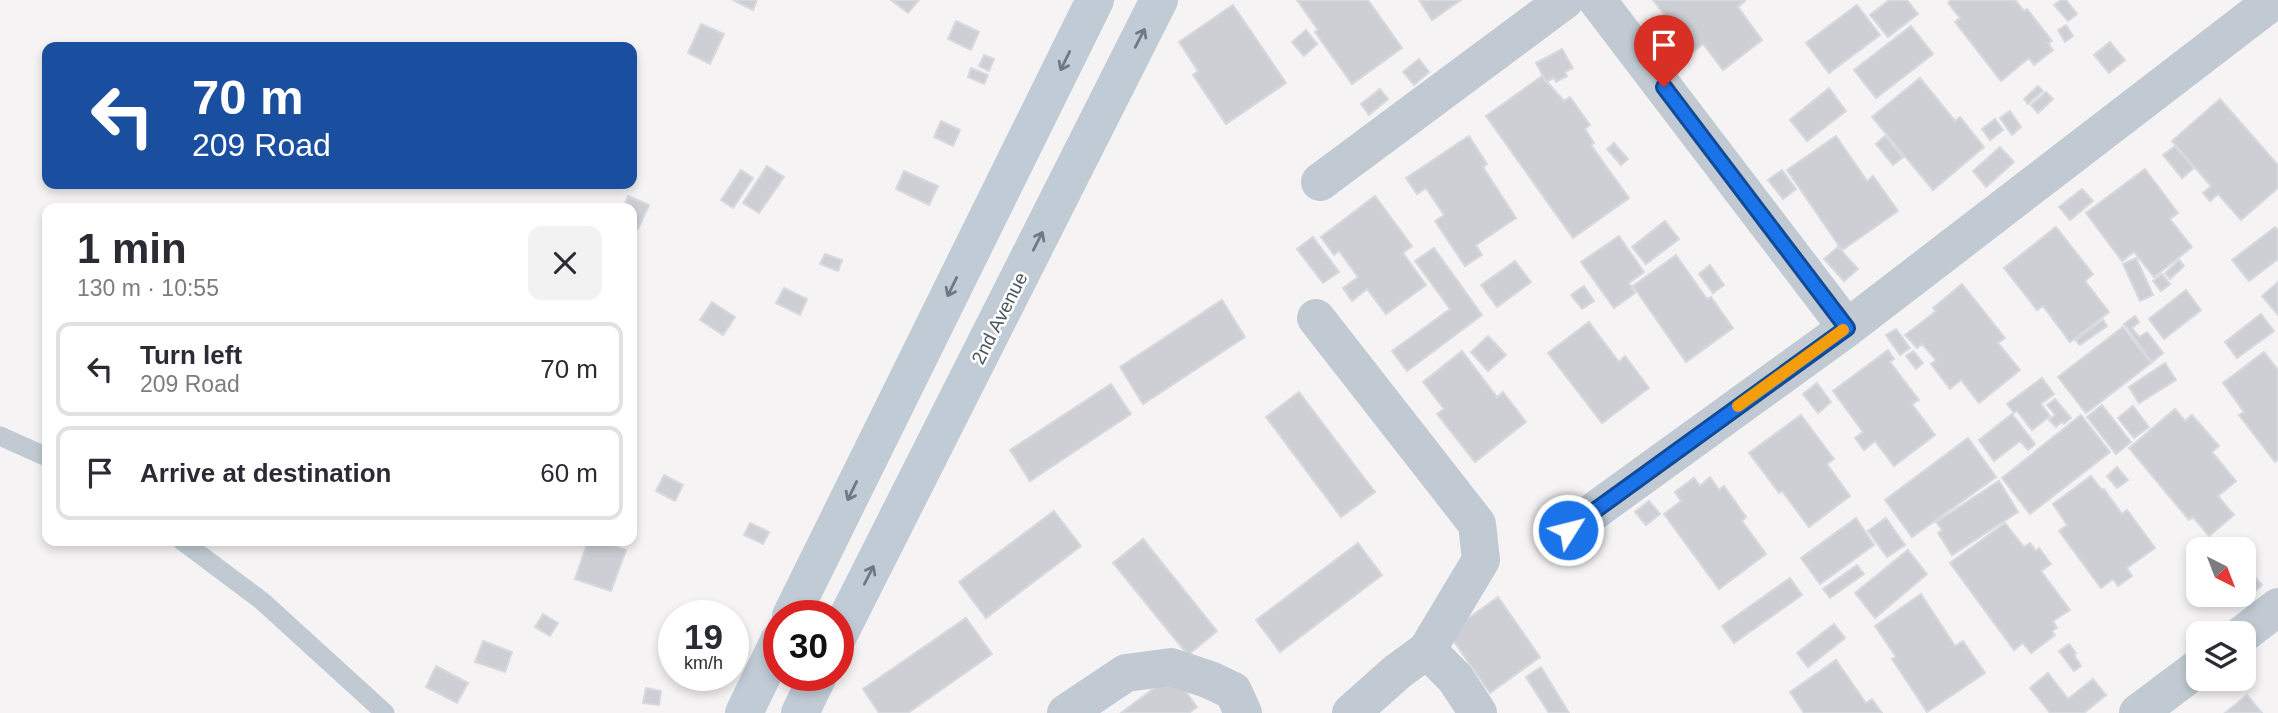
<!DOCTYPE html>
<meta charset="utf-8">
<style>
body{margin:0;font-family:Helvetica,sans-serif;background:#f2f2f3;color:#2b2b33;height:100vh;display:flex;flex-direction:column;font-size:26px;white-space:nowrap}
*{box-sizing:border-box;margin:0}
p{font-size:23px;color:#7c7c81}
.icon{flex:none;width:38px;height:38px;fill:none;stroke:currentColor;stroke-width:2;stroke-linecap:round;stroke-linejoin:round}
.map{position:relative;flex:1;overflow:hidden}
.sheet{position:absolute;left:42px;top:203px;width:595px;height:343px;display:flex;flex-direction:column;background:#fff;border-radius:14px;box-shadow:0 4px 10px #0003}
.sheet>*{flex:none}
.top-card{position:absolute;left:42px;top:42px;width:595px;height:147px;border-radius:14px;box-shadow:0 4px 10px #0003;background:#1a4fa0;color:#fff;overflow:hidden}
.needle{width:46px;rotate:138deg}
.buttons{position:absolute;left:2186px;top:537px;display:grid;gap:14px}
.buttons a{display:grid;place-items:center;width:70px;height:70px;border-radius:14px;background:#fff;box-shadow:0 4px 10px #0003;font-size:35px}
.speed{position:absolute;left:658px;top:600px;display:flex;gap:14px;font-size:35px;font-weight:700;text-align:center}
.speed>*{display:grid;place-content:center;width:91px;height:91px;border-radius:50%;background:#fff;box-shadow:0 4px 10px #0003;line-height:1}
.speed small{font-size:18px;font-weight:400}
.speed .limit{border:10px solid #d22;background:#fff;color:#111}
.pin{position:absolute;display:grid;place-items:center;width:60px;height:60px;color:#fff;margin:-72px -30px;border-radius:50% 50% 50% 0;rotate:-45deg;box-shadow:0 0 7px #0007}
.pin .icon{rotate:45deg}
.me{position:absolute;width:77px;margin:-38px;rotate:54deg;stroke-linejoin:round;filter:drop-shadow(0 0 5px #0008)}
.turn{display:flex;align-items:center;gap:24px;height:147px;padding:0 35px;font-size:32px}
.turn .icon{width:91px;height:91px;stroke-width:2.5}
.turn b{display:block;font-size:49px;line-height:60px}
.round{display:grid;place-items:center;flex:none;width:74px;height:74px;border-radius:14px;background:#f2f2f3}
.head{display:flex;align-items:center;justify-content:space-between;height:119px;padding:0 35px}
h1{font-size:42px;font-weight:800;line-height:52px}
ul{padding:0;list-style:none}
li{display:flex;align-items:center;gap:21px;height:94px;margin:0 14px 10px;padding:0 21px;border:4px solid #e1e1e2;border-radius:14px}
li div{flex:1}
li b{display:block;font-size:26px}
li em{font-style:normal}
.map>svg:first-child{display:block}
.building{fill:#cdcfd5;stroke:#d7d9de;stroke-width:2}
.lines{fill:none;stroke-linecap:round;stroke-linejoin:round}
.lane{stroke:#c1cad2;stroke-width:19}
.street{stroke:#c1cad2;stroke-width:38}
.secondary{stroke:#c1cbd6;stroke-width:38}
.oneway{stroke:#6e7984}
.route-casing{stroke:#114b97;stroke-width:18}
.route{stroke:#1a73e8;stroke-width:12}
.slow{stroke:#f59e0b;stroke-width:12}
.labels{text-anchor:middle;stroke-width:5;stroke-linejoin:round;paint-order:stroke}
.street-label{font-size:19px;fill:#4a5661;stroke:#fff}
</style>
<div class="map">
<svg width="2278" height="713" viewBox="0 0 2278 713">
<rect width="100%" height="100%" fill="#f5f3f3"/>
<!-- building -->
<path class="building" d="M733,0H757L753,10Z
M891,0H919L908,13Z
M1297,0H1368L1402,48L1352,84L1315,32L1318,30Z
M1419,0H1461L1432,20Z
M1653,0H1744L1745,1L1738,7L1762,40L1723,70L1703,44L1693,52Z
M1889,0H1907L1918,14L1888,37L1870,15Z
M1951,0H2015L2024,11L2027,9L2052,41L2048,43L2053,50L2034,65L2029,58L2001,81L1955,22L1960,18L1948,3Z
M2061,0H2066L2077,14L2068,21L2054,5Z
M1233,5L1286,83L1226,124L1193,75L1198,71L1179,42Z
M1857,5L1880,35L1829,73L1806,43Z
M956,21L979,32L971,50L948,39Z
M701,24L724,34L710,64L688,53Z
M2066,25L2073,36L2065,42L2058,30Z
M1911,26L1933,54L1876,98L1854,70Z
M1306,30L1317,44L1304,56L1292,42Z
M2110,42L2125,60L2109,73L2094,55Z
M1562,49L1573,68L1565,72L1567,76L1556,82L1554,78L1546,82L1536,63Z
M984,55L994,59L989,71L979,66Z
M1419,59L1429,72L1414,85L1403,72Z
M971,68L988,75L984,84L968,77Z
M1542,76L1564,101L1570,97L1590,125L1585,129L1594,143L1591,145L1629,198L1573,238L1486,116Z
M1920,78L1955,121L1960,117L1984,147L1933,190L1872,117Z
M2038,86L2043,91L2028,104L2024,99Z
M1829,88L1846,111L1807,141L1790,120Z
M1380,89L1388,99L1369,115L1361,104Z
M2046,92L2053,99L2038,113L2031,105Z
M2220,99L2278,165V188L2241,220L2218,194L2210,201L2203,193L2211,186L2172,141Z
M2010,111L2021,127L2012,135L2000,118Z
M1995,119L2003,130L1990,140L1982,129Z
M941,121L960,130L953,146L934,137Z
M1469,136L1487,164L1483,167L1516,218L1476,245L1482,255L1465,266L1435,221L1444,215L1426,188L1417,194L1406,178Z
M1836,136L1867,181L1873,176L1898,211L1842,250L1787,170Z
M1885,136L1903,157L1893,165L1876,144Z
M1614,143L1628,159L1621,165L1607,149Z
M2175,146L2194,168L2182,178L2163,155Z
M2000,147L2014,162L1986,187L1973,171Z
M767,166L784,177L759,213L743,203Z
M2145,169L2178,213L2170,219L2192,247L2154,277L2134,252L2122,261L2086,213Z
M741,170L753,178L733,208L721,200Z
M1782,170L1796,189L1783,199L1768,180Z
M904,171L938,186L929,205L896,189Z
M2082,189L2093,201L2070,220L2059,207Z
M628,196L649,205L638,229L632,226V208H623Z
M1375,196L1412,246L1403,253L1426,285L1386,314L1367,289L1352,301L1343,288L1358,277L1339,251L1334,255L1321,237Z
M1665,221L1679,239L1646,264L1632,247Z
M2056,227L2093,274L2085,281L2109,312L2070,342L2043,306L2037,310L2004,268Z
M2275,227L2278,230V259L2249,281L2232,260Z
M1619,236L1644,272L1629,283L1635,293L1614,308L1581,262Z
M1313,237L1339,272L1323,283L1297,249Z
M1838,247L1858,269L1844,281L1824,259Z
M1434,248L1482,315L1407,371L1392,351L1450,309L1415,261Z
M825,254L842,260L838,271L820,264Z
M1676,255L1707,299L1711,297L1733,328L1686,362L1633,286Z
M2136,258L2153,295L2140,301L2123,264Z
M2179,260L2184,266L2170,279L2165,273Z
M1515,261L1531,282L1497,307L1481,285Z
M1710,265L1724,285L1713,293L1699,274Z
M2162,274L2170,284L2161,291L2153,281Z
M2278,282V315L2262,296Z
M1962,284L2005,338L1998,343L2020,370L1979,403L1961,380L1950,389L1931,364L1936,360L1922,344L1917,348L1905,335L1936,311L1933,308Z
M1584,286L1594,301L1582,309L1571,295Z
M784,288L807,299L800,315L776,303Z
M2186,290L2201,310L2164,339L2149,319Z
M1222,300L1245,337L1143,404L1120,367Z
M712,302L735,317L723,335L700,320Z
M2261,314L2274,331L2237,358L2225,342Z
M2135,316L2139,322L2132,328L2139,337L2147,332L2163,353L2152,362L2124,324Z
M2103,320L2107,326L2080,345L2075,340Z
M1589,322L1619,362L1625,356L1649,388L1602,423L1548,353Z
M2123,327L2151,363L2086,413L2058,377Z
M1896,329L1910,348L1900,355L1886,335Z
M1488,336L1506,355L1488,371L1471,352Z
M1888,350L1894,359L1890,362L1919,400L1912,404L1935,435L1894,466L1875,441L1864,450L1855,438L1863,432L1833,391Z
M1462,351L1497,397L1503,392L1526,422L1475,462L1437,414L1444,409L1423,382Z
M1913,351L1923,363L1916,369L1906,356Z
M2264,352L2278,370V459L2275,462L2239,415L2244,412L2223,383Z
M2165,363L2176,380L2139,403L2129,387Z
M2042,378L2054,394L2041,404L2050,416L2032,430L2017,411L2014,413L2007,404Z
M1817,383L1831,402L1818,413L1803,394Z
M1111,384L1131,414L1030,481L1010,450Z
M1299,392L1375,492L1341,517L1266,417Z
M2055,399L2071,418L2064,424L2062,422L2056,427L2049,420L2055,415L2047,405Z
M2102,405L2131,442L2116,454L2087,417Z
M2133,406L2149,427L2134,438L2118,418Z
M2175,409L2185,421L2192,415L2219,446L2212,452L2236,481L2218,496L2234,515L2209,536L2193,517L2189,520L2129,448Z
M2012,414L2035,444L2028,450L2020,441L1994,461L1979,440Z
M1801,415L1834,459L1827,464L1850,496L1809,527L1782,491L1779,493L1749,453Z
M2081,415L2110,452L2030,514L2002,478Z
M1968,438L1996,477L1912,537L1885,500Z
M2117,467L2128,480L2117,488L2107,476Z
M664,475L683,485L675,501L656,491Z
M2091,476L2102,490L2104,489L2122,514L2127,510L2155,548L2127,568L2132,576L2118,586L2113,579L2101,588L2059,531L2067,525L2053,504Z
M1710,477L1719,490L1724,486L1746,517L1742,521L1766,554L1719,589L1664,514L1681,501L1675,492L1694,478L1700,486Z
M1999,481L2018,512L1952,555L1938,533L1942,530L1936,522Z
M1649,501L1660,514L1646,525L1635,512Z
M1054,511L1081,546L986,618L959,582Z
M1856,518L1874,545L1820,584L1801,558Z
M1886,518L1905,545L1887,557L1868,531Z
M750,523L769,532L763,544L744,535Z
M2005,523L2024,547L2030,543L2036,551L2039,548L2051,564L2041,571L2070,610L2053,621L2057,628L2052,631L2055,635L2031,653L2023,643L2014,650L1950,563Z
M1143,539L1217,631L1188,655L1113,563Z
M588,541H599L626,550L611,591L575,579Z
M1358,543L1382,575L1280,652L1256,620Z
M1908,550L1927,574L1875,618L1855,593Z
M1857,565L1864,574L1830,598L1823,589Z
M2244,565L2262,585L2242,603L2235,595H2244Z
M1790,578L1802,595L1734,643L1722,626Z
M1921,594L1955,646L1963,641L1985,673L1927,712L1892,659L1896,657L1875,626Z
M1498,597L1540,657L1490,693L1448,633Z
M543,614L558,623L550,636L535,627Z
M966,618L992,654L908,713H879L863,689Z
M1834,624L1845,638L1808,667L1797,653Z
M483,641L512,652L505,672L475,662Z
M2069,644L2076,653L2074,655L2081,666L2074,671L2059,651Z
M1836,660L1866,703L1872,699L1882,713H1804L1790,692Z
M436,666L468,683L457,703L426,687Z
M1541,667L1569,713H1549L1526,677Z
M2048,673L2068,699L2093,679L2106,695L2084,713H2050L2030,688Z
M1173,674L1197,707L1189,713H1121Z
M646,688L661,691L659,705L643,703Z
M2247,695L2262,713H2225Z"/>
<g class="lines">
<!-- lane -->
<path class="lane" d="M0,436L47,457
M182,541L262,601L385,713"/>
<!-- street -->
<path class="street" d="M1597,0L1847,328
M1320,182L1565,0
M1316,318L1477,524L1481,560L1427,650
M1568,530L1847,328L2274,0
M2243,634L2278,607
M1066,713L1126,673L1171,667L1210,680L1233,691L1243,713
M1351,713L1397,672L1427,650L1455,678L1478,713
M2138,713L2198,668"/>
<!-- secondary -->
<path class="secondary" d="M791,616L1095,0
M838,636L1159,0
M744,713L779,641
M800,713L818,676"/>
</g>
<!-- one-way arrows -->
<defs><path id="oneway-shaft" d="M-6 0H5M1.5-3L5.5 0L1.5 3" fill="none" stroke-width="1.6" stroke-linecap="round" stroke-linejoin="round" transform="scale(1.75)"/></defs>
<g class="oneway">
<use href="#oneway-shaft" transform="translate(1140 38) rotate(-63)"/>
<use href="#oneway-shaft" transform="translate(1065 61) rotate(116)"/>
<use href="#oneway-shaft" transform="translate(1038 241) rotate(-63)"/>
<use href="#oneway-shaft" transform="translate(952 287) rotate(116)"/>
<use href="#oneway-shaft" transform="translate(852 491) rotate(116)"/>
<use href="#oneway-shaft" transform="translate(869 575) rotate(-63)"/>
</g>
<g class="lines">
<!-- route casing -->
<g class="route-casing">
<path id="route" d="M1568,530L1847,328L1664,87"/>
</g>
<!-- route -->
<use href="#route" class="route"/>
<!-- slow -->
<path class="slow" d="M1738,406L1843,330"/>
</g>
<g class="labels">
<!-- street labels -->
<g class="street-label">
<text transform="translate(999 318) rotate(-63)" y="7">2nd Avenue</text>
</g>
</g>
</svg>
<div class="buttons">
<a><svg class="needle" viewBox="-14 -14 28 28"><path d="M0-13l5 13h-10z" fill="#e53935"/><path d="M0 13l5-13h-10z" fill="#7c7c81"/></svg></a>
<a><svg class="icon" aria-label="layers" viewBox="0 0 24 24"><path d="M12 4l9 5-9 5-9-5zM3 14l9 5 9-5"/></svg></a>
</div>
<div class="speed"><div>19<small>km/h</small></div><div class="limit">30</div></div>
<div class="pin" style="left:1664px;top:87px;background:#d93025"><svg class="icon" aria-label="arrive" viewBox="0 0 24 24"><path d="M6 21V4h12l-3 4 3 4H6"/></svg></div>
<svg class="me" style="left:1568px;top:530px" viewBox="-20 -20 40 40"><circle r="17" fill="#1a73e8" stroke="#fff" stroke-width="3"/><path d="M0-11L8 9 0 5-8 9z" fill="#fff"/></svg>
<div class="top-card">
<div class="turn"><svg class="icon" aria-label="left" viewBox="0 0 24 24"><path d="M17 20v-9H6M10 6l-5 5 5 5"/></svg><div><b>70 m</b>209 Road</div></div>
</div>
<section class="sheet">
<div class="head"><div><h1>1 min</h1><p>130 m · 10:55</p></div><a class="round"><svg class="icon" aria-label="close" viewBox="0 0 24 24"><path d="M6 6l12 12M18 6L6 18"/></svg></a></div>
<ul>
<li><svg class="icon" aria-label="left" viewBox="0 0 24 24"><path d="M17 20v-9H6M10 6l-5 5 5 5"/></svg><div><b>Turn left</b><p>209 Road</p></div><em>70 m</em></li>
<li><svg class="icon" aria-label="arrive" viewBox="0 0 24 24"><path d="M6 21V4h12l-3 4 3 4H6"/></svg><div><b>Arrive at destination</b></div><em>60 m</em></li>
</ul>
</section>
</div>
